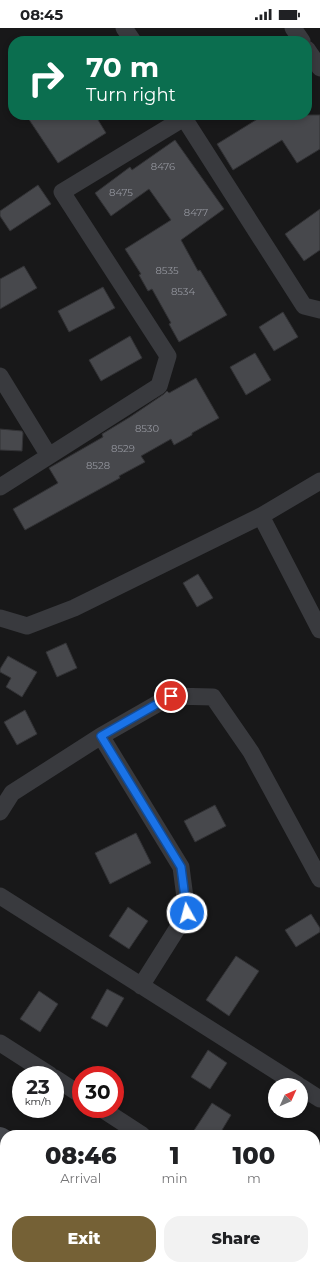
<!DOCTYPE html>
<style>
body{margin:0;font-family:Montserrat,sans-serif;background:#f2f2f2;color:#202124;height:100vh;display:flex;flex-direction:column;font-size:15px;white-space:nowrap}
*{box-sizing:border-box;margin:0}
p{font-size:13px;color:#757577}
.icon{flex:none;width:22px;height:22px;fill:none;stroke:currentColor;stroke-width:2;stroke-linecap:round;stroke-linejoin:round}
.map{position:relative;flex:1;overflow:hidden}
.sheet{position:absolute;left:0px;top:1102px;width:320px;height:140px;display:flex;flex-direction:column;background:#fff;border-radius:16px 16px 0 0;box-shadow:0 2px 6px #0003}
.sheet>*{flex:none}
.top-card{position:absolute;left:8px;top:8px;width:304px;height:84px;border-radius:16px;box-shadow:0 2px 6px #0003;background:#0b6e4f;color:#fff;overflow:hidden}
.needle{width:26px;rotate:45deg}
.fabs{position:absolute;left:268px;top:1050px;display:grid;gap:8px}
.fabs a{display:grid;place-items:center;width:40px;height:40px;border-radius:50%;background:#fff;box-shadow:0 2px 6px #0003;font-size:20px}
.speed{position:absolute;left:12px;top:1038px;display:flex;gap:8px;font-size:20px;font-weight:700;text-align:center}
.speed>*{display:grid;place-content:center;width:52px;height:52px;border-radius:50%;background:#fff;box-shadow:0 2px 6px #0003;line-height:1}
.speed small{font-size:10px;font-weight:400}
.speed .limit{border:6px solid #d22;background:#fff;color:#111}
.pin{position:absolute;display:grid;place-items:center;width:34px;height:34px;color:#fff;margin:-17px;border:2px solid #fff;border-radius:50%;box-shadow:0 1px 4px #0007}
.me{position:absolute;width:44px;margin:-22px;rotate:353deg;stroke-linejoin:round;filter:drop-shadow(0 0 3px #0008)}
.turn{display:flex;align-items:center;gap:14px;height:84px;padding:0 12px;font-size:18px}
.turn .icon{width:52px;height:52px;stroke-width:2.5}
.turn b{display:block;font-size:28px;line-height:34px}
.eta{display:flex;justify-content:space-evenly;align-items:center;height:68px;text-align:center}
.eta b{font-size:24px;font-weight:800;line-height:28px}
.primary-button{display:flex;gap:8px;margin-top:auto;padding:8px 12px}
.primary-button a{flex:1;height:46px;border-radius:16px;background:#756136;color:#fff;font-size:16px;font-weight:800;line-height:46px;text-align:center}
.primary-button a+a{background:#f2f2f2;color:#202124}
.status{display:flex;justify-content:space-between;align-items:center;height:28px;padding:0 20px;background:#fff;direction:ltr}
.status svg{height:11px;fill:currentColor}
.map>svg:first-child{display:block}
.building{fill:#47484c;stroke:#323235}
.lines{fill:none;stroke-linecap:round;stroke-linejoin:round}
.street{stroke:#393a3e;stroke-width:17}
.secondary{stroke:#47494e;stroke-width:22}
.route-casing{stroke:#114b97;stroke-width:10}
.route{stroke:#1a73e8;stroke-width:7}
.labels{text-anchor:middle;stroke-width:4;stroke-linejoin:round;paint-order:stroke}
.number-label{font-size:10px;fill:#93959d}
</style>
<div class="status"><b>08:45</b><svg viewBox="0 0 49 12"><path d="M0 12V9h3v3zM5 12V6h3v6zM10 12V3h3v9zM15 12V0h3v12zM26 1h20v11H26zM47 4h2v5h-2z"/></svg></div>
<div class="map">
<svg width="320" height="1242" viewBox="0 0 320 1242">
<rect width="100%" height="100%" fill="#181819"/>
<!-- building -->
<path class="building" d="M26,87H95L106,105L58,135Z
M264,87H320V121L297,135L282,112L233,142L217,116Z
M175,112L224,181L181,212L198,243L200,242L227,287L179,314L169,296L171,295L152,261L148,263L139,247L141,246L125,221L171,192L149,161L111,188L95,165L130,139L132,142Z
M38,157L51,176L10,203L0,188V183Z
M320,181V222L304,233L285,206Z
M24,238L37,260L0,281V251Z
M103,259L115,280L69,304L58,283Z
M283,284L298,309L274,323L259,299Z
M130,308L142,330L101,353L89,332Z
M255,325L271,352L246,367L230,339Z
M196,350L219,390L192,405V407L174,417L171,411L141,428L145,434L119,448L120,450L25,502L13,481L58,455L49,440L103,409L102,406L130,389L164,366L167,363L169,365Z
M0,401L22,403L23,405L22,423L0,422Z
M198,546L213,570L197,579L183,555Z
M66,615L77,640L57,649L46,624Z
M8,628L37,644L22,669L6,659L11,650L0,644V641Z
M25,682L37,706L17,717L4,694Z
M215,777L226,798L195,814L184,793Z
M136,805L151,835L110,856L95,825Z
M128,879L148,893L129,921L109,908Z
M311,886L320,900V904L296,919L285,902Z
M236,928L259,943L229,988L206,972Z
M107,961L124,970L107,999L91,990Z
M39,963L58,976L40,1004L20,991Z
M208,1022L227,1035L210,1061L191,1049Z
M212,1075L231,1087L219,1107H191Z"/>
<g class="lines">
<!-- street -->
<path class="street" d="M124,0L133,13
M293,0L302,13
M307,21L320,40
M182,87L304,278L320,282
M0,348L49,428
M0,459L159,358L168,328L62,164L184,90
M261,488L320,602
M0,590L27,598L74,580L261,488L320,453
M101,708L181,839L187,885L141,958
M0,784L12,765L101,708L171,668L213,669L251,724L320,851
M0,868L298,1057
M0,1015L50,1047
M55,1050L81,1067
M301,1059L320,1071
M102,1081L142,1107
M315,1219L320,1222"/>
<!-- secondary -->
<path class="secondary" d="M0,1110L5,1113
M199,1237L207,1242"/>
</g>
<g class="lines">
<!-- route casing -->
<g class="route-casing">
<path id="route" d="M171,668L101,708L181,839L187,885"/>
</g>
<!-- route -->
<use href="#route" class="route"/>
</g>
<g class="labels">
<!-- number labels -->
<g class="number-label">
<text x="163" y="142">8476</text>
<text x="121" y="168">8475</text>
<text x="196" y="188">8477</text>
<text x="167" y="246">8535</text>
<text x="183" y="267">8534</text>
<text x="147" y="404">8530</text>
<text x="123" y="424">8529</text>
<text x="98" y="441">8528</text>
</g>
</g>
</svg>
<div class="fabs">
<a><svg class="needle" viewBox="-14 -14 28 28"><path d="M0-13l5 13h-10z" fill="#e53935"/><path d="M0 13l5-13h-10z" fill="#757577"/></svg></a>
</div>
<div class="speed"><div>23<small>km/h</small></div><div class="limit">30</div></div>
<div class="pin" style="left:171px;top:668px;background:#d93025"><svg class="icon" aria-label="arrive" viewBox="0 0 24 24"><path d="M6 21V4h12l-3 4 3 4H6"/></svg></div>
<svg class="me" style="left:187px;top:885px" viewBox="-20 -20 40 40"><circle r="17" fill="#1a73e8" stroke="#fff" stroke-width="3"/><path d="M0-11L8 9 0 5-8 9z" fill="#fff"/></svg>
<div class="top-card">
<div class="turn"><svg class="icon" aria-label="right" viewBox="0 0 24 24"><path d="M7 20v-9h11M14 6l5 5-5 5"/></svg><div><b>70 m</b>Turn right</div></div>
</div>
<section class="sheet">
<div class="eta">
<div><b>08:46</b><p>Arrival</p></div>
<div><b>1</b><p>min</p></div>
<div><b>100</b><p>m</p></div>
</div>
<div class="primary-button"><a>Exit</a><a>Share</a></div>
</section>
</div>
